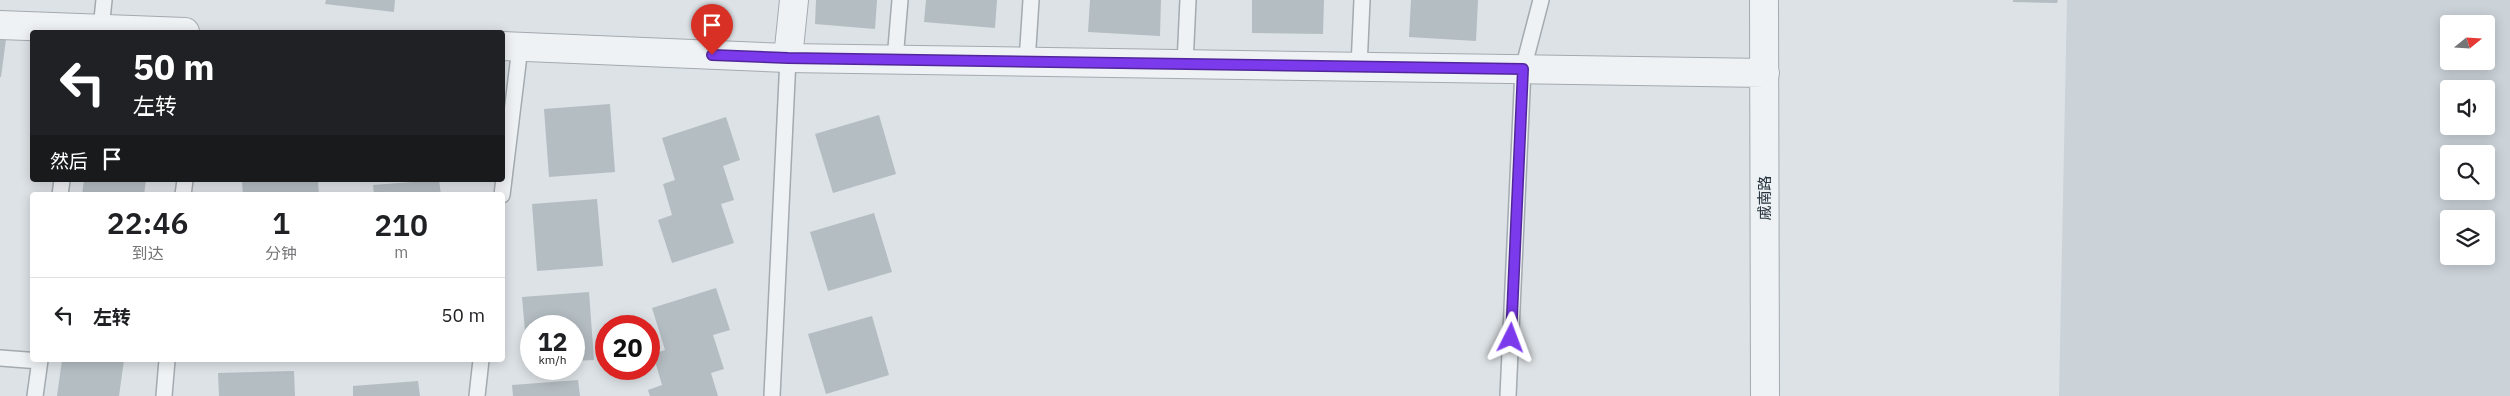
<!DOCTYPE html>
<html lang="zh">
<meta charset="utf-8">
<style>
body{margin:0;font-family:"IBM Plex Sans","Noto Sans SC",sans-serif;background:#f6f6f6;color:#202124;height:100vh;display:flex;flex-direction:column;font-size:19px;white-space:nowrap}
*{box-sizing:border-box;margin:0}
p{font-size:16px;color:#757577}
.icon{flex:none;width:28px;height:28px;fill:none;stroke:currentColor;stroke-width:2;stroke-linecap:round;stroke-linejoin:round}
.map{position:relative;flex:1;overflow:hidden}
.side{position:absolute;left:30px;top:192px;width:475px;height:170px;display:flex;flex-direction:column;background:#fff;border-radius:5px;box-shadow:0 2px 12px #0003}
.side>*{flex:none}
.top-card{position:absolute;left:30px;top:30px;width:475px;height:152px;border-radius:5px;box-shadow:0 2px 12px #0003;background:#202124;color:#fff;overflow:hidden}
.needle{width:32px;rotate:72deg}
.controls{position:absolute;left:2440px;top:15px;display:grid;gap:10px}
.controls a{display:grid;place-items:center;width:55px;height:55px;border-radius:5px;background:#fff;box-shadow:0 2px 12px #0003;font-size:25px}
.speed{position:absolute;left:520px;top:315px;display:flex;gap:10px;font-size:25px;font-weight:700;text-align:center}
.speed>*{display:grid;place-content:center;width:65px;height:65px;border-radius:50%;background:#fff;box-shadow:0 2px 12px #0003;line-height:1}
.speed small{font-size:12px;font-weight:400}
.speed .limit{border:8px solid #d22;background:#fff;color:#111}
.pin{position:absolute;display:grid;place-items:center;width:42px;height:42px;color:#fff;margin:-51px -21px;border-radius:50% 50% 50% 0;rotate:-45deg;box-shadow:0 0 5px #0007}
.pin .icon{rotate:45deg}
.me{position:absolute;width:55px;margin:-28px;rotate:3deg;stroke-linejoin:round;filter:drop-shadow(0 0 4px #0008)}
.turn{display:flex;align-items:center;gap:18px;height:105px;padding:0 20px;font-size:22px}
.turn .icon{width:65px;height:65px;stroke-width:2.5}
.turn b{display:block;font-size:35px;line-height:42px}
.then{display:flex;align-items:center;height:48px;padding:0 20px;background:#0003;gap:10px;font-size:19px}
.eta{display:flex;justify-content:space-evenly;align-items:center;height:85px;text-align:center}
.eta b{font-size:30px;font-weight:600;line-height:35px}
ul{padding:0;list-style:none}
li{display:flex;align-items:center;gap:15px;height:75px;padding:0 20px;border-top:1px solid #e0e0e0}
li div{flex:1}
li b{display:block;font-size:19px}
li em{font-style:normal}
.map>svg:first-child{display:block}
.built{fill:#cbd2d8;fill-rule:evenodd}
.building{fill:#b4bdc2}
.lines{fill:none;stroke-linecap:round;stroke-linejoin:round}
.lane-casing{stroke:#a3aab0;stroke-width:18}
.street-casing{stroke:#a3aab0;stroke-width:30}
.lane{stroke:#eff2f5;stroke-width:15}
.street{stroke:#eff2f5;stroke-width:28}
.route-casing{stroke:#51269a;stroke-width:12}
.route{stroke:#7c3aed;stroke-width:9}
.labels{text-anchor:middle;stroke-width:4;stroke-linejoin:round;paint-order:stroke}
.street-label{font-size:15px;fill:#27333c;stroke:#ecf1f4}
</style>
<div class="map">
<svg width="2510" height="396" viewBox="0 0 2510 396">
<rect width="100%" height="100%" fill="#dde2e6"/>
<!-- built -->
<path class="built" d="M2067,0H2510V396H2059ZM2449,24H2486V61H2449ZM2449,89H2486V126H2449ZM2449,154H2486V191H2449ZM2449,219H2486V256H2449Z"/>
<!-- building -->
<path class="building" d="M326,0H395L394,12L325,4Z
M816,0H877L875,29L815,24Z
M926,0H997L995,28L924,22Z
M1090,0H1161L1160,36L1088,32Z
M1252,0H1324L1323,34L1252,33Z
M1411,0H1478L1476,41L1409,37Z
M2013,0H2058L2057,3L2013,2Z
M0,38L6,39L1,77H0Z
M610,104L615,172L549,177L544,109Z
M879,115L896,174L833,193L815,134Z
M726,117L740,160L723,166L734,200L721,204L734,243L672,263L658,220L672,215L663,184L675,180L662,138Z
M84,180H146L144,195H82Z
M318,180L319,195H243L242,182Z
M439,180L441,195H374L373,185Z
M597,199L603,266L537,271L532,204Z
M874,213L892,272L828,291L810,232Z
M716,288L730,330L713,335L724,369L711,373L718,396H650L648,390L662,385L653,354L665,350L652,308Z
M589,292L594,360L574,361V326H531V365H528L522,297Z
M872,316L889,375L826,394L808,334Z
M62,360H124L119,396H57Z
M294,371L295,396H219L218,373Z
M578,380L580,396H513L512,385Z
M418,381L420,396H353V386Z"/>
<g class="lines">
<!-- lane casing -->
<g class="lane-casing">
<path id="lane" d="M101,29L104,0
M895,60L900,0
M1027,62L1031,0
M1185,64L1188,0
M1359,67L1362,0
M60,195L62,180
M183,195L185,180
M502,195L520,47
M0,358L40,361
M35,396L40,360
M164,396L167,360
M477,396L481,360
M772,396L788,58
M1508,396L1523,69L1541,0"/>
</g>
<!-- street casing -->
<g class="street-casing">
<path id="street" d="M1764,0L1765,396
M0,25L185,32
M502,46L788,58L1765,73
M788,58L794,0"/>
</g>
<!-- lane -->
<use href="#lane" class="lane"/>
<!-- street -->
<use href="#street" class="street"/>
</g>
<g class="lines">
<!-- route casing -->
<g class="route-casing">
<path id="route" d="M712,55L788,58L1523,69L1511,338"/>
</g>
<!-- route -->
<use href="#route" class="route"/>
</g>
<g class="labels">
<!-- street labels -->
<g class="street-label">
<text transform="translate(1765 198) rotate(-90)" y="5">戚南路</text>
</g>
</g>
</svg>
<div class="controls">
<a><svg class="needle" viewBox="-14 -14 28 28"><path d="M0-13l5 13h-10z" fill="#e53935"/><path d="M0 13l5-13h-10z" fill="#757577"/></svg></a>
<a><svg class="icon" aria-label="sound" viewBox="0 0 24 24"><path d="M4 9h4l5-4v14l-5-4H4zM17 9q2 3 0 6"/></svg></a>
<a><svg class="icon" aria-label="search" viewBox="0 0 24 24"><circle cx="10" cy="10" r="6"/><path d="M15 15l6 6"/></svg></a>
<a><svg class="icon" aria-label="layers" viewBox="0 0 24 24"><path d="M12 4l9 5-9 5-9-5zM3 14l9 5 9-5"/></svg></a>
</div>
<div class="speed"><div>12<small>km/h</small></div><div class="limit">20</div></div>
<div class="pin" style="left:712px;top:55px;background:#d93025"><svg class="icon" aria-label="arrive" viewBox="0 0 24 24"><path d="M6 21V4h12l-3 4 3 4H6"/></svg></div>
<svg class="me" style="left:1511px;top:338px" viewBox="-20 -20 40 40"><path d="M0-17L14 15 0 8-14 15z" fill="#7c3aed" stroke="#fff" stroke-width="4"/></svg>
<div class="top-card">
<div class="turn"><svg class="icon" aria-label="left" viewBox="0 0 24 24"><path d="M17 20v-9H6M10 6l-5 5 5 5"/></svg><div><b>50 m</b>左转</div></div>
<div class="then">然后<svg class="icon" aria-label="arrive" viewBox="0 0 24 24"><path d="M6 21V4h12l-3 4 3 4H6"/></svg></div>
</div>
<section class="side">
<div class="eta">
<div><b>22:46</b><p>到达</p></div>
<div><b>1</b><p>分钟</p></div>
<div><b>210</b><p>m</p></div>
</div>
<ul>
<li><svg class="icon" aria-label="left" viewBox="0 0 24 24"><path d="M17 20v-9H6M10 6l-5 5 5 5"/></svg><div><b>左转</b></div><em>50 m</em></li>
</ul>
</section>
</div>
